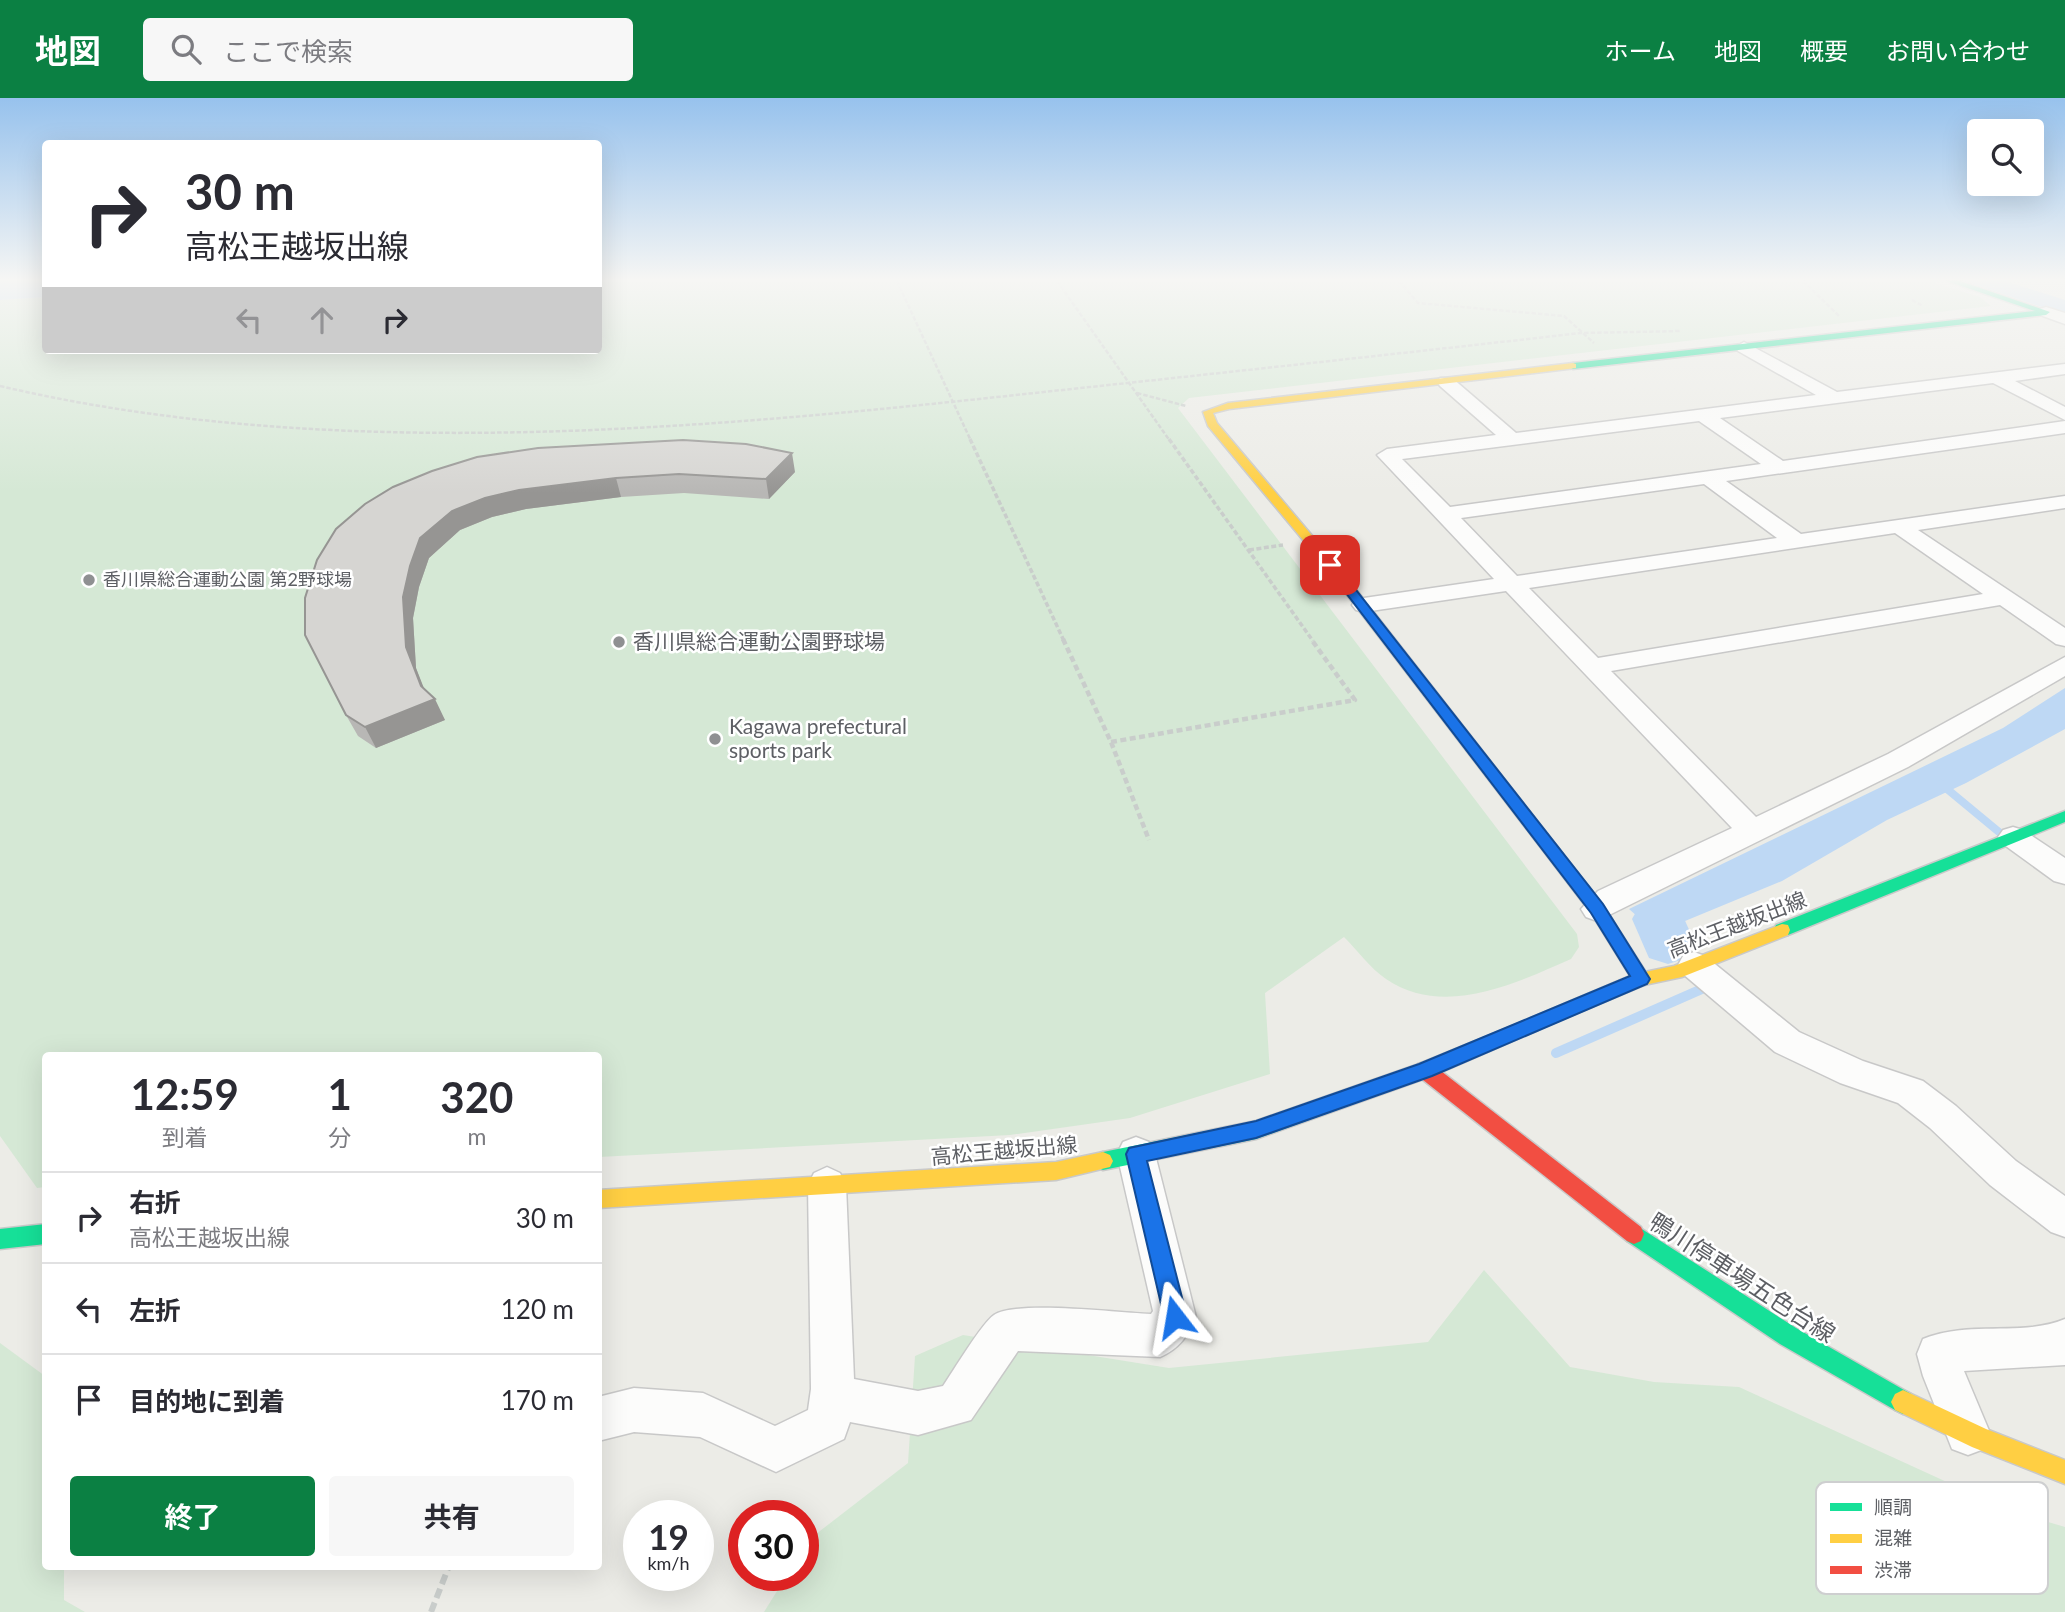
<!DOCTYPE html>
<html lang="ja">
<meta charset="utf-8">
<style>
body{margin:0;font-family:Lato,"Noto Sans JP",sans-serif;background:#f7f7f7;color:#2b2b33;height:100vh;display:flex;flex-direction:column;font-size:26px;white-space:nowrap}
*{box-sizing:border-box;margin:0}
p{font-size:23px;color:#7c7c81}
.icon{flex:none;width:38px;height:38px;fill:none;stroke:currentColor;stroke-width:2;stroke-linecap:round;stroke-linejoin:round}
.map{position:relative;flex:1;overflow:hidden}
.drawer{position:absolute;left:42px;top:954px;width:560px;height:518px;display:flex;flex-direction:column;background:#fff;border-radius:7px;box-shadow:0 7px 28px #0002}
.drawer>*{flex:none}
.banner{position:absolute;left:42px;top:42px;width:560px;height:214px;border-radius:7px;box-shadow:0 7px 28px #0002;background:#fff;color:#2b2b33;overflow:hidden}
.fabs{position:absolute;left:1967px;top:21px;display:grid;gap:14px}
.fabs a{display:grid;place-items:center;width:77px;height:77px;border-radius:7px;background:#fff;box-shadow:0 7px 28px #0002;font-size:35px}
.speed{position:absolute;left:623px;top:1402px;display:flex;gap:14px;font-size:35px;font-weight:700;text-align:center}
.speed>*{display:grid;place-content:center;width:91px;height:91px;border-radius:50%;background:#fff;box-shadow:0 7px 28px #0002;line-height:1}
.speed small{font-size:18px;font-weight:400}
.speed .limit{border:10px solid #d22;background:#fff;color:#111}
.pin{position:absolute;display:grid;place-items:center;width:60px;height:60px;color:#fff;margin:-30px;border-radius:14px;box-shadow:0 4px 10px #0006}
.me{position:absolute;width:77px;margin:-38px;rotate:346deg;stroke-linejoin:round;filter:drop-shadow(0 0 5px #0008)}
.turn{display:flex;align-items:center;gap:24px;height:147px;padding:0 28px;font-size:32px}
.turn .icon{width:91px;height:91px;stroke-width:2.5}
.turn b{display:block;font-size:49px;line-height:60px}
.lanes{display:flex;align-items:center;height:66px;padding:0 28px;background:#0003;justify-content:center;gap:35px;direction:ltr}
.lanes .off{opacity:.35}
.eta{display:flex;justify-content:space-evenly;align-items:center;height:119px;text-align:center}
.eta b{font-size:42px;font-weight:700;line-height:49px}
.cta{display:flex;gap:14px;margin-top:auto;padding:14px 28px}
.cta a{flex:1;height:80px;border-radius:7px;background:#0b8043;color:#fff;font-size:28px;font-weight:700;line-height:80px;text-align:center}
.cta a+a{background:#f7f7f7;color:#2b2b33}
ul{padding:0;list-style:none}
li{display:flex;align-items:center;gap:21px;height:91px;padding:0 28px;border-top:2px solid #e1e1e2}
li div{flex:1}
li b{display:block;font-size:26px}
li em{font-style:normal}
header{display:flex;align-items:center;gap:42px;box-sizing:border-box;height:98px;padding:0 35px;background:#0b8043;color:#fff}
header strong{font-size:33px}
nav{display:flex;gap:38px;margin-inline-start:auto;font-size:24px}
.search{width:490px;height:63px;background:#f7f7f7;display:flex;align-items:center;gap:18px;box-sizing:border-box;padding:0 24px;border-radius:7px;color:#7c7c81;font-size:26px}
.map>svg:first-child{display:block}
.green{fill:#d5e8d5}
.water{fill:#bed8f4}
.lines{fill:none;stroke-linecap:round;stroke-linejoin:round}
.stream-far1{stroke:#bed8f4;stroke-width:8}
.stream{stroke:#bed8f4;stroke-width:10}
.river{fill:#bed8f4;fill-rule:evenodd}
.street-casing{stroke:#c8c8c8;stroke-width:3}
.fast-casing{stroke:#c9c9c9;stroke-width:3}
.slow-casing{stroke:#c9c9c9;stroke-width:3}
.jam-casing{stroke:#c9c9c9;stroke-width:3}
.path-far3{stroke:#c9cdcb;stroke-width:2.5;stroke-dasharray:4.5 2;stroke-linecap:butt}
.path-far2{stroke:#c9cdcb;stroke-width:3.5;stroke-dasharray:5 2.5;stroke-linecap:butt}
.path-far1{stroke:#c9cdcb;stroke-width:4.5;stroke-dasharray:6 3.5;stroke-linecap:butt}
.path{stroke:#c9cdcb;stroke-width:6;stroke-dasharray:10 5;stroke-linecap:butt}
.street{fill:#fcfcfb;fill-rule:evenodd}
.fast{fill:#16e098;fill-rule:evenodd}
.slow{fill:#ffcf43;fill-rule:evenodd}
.jam{fill:#f24e42;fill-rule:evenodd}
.wall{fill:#b8b7b5}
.shaded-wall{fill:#969593}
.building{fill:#d6d5d2;stroke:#969593;stroke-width:2}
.route{fill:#1a73e8;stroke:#114b97;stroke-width:2}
.poi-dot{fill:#8f9092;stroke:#fff;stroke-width:2.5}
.labels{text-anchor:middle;stroke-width:5;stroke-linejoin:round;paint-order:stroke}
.far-poi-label{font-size:18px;fill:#5d5f64;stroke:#fff;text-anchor:start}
.poi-label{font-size:21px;fill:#5d5f64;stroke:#fff;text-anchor:start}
.street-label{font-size:21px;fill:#5d5f64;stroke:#fff}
.near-street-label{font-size:24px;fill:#5d5f64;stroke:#fff}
.key{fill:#fff;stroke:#cecfd0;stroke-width:2}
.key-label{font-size:19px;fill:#5d5f64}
</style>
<header>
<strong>地図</strong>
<div class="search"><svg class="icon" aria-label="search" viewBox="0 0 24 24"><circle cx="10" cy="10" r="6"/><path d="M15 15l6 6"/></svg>ここで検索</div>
<nav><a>ホーム</a><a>地図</a><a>概要</a><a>お問い合わせ</a></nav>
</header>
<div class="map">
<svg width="2065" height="1514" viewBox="0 0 2065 1514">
<rect width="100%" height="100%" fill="#ecece7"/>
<!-- green -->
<path class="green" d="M599,183H1928L1980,199L1991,208L1189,300L1178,310L1577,836L1579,849L1571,861C1514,886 1444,920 1386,881C1370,870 1357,852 1344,839L1265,895L1270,976L1130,1020L1010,1037L599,1059L598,957H46L45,1089L37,1090L0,1038V202L45,199L46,252H598Z
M1484,1172L1570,1269L1654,1284L1739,1289L2008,1412L2065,1429V1514H764L787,1477H803V1450L807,1443L908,1365L915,1258L963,1237L1169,1270L1428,1244Z
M0,1245L45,1278L46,1468H64V1502L85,1514H0Z"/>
<!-- water -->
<path class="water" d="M0,183H45V199L0,202Z
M1965,183H2005L2065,202V217Z
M2065,590V631L1966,685L1887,722L1782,783L1656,835L1629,811L2003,630Z"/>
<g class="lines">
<!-- stream-far1 -->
<path class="stream-far1" d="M1941,686L2005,739"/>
<!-- stream -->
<path class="stream" d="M1556,955L1711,887"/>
<!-- river -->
<path class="river" d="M1659,801L1678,807L1695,845L1687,860L1668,866L1649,860L1632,821L1640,807Z"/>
<!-- street casing -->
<g class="street-casing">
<path id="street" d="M2046,209L2065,215V226L2040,217V211Z
M1744,244L1837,294L2065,266V276L2015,283L2065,309V322L1993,285L1720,320L1783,363L2065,323V335L1726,383L1801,436L2065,398V410L1918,432L2065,530V548L2056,546L2000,507L1611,573L1756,719L1888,656L2065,559V578L1908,669L1597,823L1586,819L1581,811L1598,793L1732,730L1506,493L1364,514L1356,512L1352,507L1356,502L1364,500L1494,481L1377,357L1387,351L1496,337L1440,288L1437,284L1440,280H1452L1516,335L1816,297L1738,253L1736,249ZM1699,323L1761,366L1450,409L1402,361ZM1704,386L1777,440L1517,478L1461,420ZM1895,435L1983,496L1598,560L1529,490Z
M2013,729L2023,732L2065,760V786L2054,783L2003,746L1998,739L2003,732Z
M1694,854L1705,858L1799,934L1863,963L1923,983L1956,1008L2016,1063L2065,1098V1139L2051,1134L1990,1087L1930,1030L1898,1005L1840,985L1775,954L1683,876L1678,867L1683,858Z
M1136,1039L1149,1044L1155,1056L1196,1219C1188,1238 1179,1251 1160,1259L1018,1253L971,1322L918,1337L850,1324L844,1341L776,1374L700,1339L634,1334L598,1343V1299L634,1290L703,1295L775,1328L808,1312L811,1291L808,1087L814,1075L827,1069L840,1075L846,1087L854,1281L918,1293L943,1288C954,1272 981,1226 994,1217C1016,1202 1120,1215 1151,1216L1153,1213L1117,1056L1123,1044Z
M2065,1221V1267L1964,1273L1990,1335L1984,1351L1968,1357L1952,1351L1923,1278L1917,1256L1923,1241C1970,1222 2022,1239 2065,1221Z"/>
</g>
<!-- fast casing -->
<g class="fast-casing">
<path id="fast" d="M1947,183H1960L2050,214L2046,217L1573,271L1568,268L1573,265L2035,213Z
M1332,465L1336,466L1603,807L1647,876L1650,881L1647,886L1641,888L1635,886L1591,815L1328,472V466Z
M2065,713V724L1788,837H1776L1774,832L1776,827Z
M1532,920L1538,922L1541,927L1538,932L1432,978L1256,1041L1103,1072L1096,1069L1093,1063L1096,1057L1103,1054L1256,1023L1419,966Z
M46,1126V1146L0,1151V1131Z
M1634,1126L1796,1230L1911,1296L1915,1304L1911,1312L1903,1316L1895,1312L1780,1246L1627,1143L1624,1136L1627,1129Z"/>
</g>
<!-- slow casing -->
<g class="slow-casing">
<path id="slow" d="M1573,265L1576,266V270L1229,311L1213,315L1217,325L1336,466V472H1328L1208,328L1203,314L1228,305Z
M1782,826L1788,827L1790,832L1788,837L1682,879L1644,887L1532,934L1526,932L1523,927L1526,922L1635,876L1674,868Z
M1103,1054L1110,1057L1113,1063L1110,1069L1056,1082L598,1110V1092L1056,1064Z
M1903,1292L1986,1331L2065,1362V1386L1972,1349L1895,1312L1891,1304L1895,1296Z"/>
</g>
<!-- jam casing -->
<g class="jam-casing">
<path id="jam" d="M1425,964L1432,966L1641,1129L1644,1136L1641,1143L1634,1146L1627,1143L1418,978L1416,972L1418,966Z"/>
</g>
<!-- path-far3 -->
<path class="path-far3" d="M897,183L971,343
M1057,183L1170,343
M1399,183L1418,205L1564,218L1594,245
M1803,183L1839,218
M1912,202L1923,208
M0,288C327,365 695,332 1025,296C1211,276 1396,256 1581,235L1681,233
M1137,295L1186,308"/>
<!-- path-far2 -->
<path class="path-far2" d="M970,341L1064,543
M1169,341L1313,543
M1249,452L1283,447"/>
<!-- path-far1 -->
<path class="path-far1" d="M1063,541L1111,644L1149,742
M1111,644L1355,602L1311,541"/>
<!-- path -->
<path class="path" d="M431,1514L449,1468"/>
<!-- street -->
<use href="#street" class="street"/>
<!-- fast -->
<use href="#fast" class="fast"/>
<!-- slow -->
<use href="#slow" class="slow"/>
<!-- jam -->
<use href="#jam" class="jam"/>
</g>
<!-- wall -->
<path class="wall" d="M432,373L795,374L769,401L684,395L621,399L526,411L492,419L460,432L429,460L419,489L413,520L416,570L424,592L445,622L376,650L358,638L346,617Z"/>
<!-- shaded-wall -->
<path class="shaded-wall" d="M792,355L795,374L769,401L766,381Z
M616,380L621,399L526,411L492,419L460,432L429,460L419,489L413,520L416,570L429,603L435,601L445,622L376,650L365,629L421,588L406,549L403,499L410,468L420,440L452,413L485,400L519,392Z"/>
<!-- building -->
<path class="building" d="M683,342L746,346L792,355L766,381L679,376L616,380L519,392L485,400L452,413L420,440L410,468L403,499L406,549L421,588L435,601L365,629L346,617L305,537V500L317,462L336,431L365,406L393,389L432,373L477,359L538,350Z"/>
<!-- sky -->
<linearGradient id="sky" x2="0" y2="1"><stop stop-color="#97c2ed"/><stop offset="0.46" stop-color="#f6f6f4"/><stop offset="1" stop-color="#f6f6f4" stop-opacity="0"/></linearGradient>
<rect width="2065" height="395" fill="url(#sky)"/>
<!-- route -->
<path class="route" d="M1330,463L1334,464L1603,806L1650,881L1647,886L1432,978L1256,1040L1147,1063L1187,1219L1183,1227L1175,1230L1168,1227L1164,1219L1126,1056L1129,1050L1256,1023L1419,966L1630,878L1591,815L1326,469L1324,467Z"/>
<!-- markers -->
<g class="poi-dot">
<circle cx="89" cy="482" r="7"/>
<circle cx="619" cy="544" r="7"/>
<circle cx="715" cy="641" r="7"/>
</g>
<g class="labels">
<!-- far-poi labels -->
<g class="far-poi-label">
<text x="103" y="488">香川県総合運動公園 第2野球場</text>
</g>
<!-- poi labels -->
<g class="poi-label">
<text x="633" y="551">香川県総合運動公園野球場</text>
<text x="729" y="636">Kagawa prefectural<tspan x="729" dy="24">sports park</tspan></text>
</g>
<!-- street labels -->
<g class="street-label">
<text transform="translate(1737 827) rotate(-21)" y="7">高松王越坂出線</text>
<text transform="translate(1004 1053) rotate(-5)" y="7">高松王越坂出線</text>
</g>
<!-- near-street labels -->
<g class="near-street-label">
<text transform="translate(1742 1180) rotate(33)" y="8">鴨川停車場五色台線</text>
</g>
</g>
<!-- legend -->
<rect x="1816" y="1384" width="232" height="112" rx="10" class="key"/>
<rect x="1830" y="1405" width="32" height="8" fill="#16e098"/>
<rect x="1830" y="1436" width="32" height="9" fill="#ffcf43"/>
<rect x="1830" y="1468" width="32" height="8" fill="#f24e42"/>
<g class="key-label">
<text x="1874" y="1416">順調</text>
<text x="1874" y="1447">混雑</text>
<text x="1874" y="1479">渋滞</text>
</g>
</svg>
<div class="fabs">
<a><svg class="icon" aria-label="search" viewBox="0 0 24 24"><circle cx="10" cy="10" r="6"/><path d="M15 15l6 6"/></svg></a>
</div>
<div class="speed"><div>19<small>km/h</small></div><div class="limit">30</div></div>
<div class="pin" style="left:1330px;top:467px;background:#d93025"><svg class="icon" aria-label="arrive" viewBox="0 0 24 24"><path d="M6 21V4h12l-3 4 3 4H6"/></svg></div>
<svg class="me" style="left:1175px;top:1219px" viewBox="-20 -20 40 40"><path d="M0-17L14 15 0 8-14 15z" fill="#1a73e8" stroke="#fff" stroke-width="4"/></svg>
<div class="banner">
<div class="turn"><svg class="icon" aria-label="right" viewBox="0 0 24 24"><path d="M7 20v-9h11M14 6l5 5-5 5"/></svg><div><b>30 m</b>高松王越坂出線</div></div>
<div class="lanes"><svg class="icon off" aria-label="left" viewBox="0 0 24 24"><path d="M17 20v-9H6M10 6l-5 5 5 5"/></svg><svg class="icon off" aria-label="ahead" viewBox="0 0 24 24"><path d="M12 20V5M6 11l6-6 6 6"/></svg><svg class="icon" aria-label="right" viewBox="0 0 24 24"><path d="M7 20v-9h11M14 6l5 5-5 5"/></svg></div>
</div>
<section class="drawer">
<div class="eta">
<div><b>12:59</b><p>到着</p></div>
<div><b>1</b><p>分</p></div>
<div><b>320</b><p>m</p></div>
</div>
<ul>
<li><svg class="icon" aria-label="right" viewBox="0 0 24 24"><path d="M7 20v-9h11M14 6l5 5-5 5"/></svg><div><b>右折</b><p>高松王越坂出線</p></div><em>30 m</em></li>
<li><svg class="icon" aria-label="left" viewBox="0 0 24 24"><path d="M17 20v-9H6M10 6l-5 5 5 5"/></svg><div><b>左折</b></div><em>120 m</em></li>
<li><svg class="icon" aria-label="arrive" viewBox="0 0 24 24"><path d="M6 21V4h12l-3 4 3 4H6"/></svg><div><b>目的地に到着</b></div><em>170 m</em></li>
</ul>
<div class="cta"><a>終了</a><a>共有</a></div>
</section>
</div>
